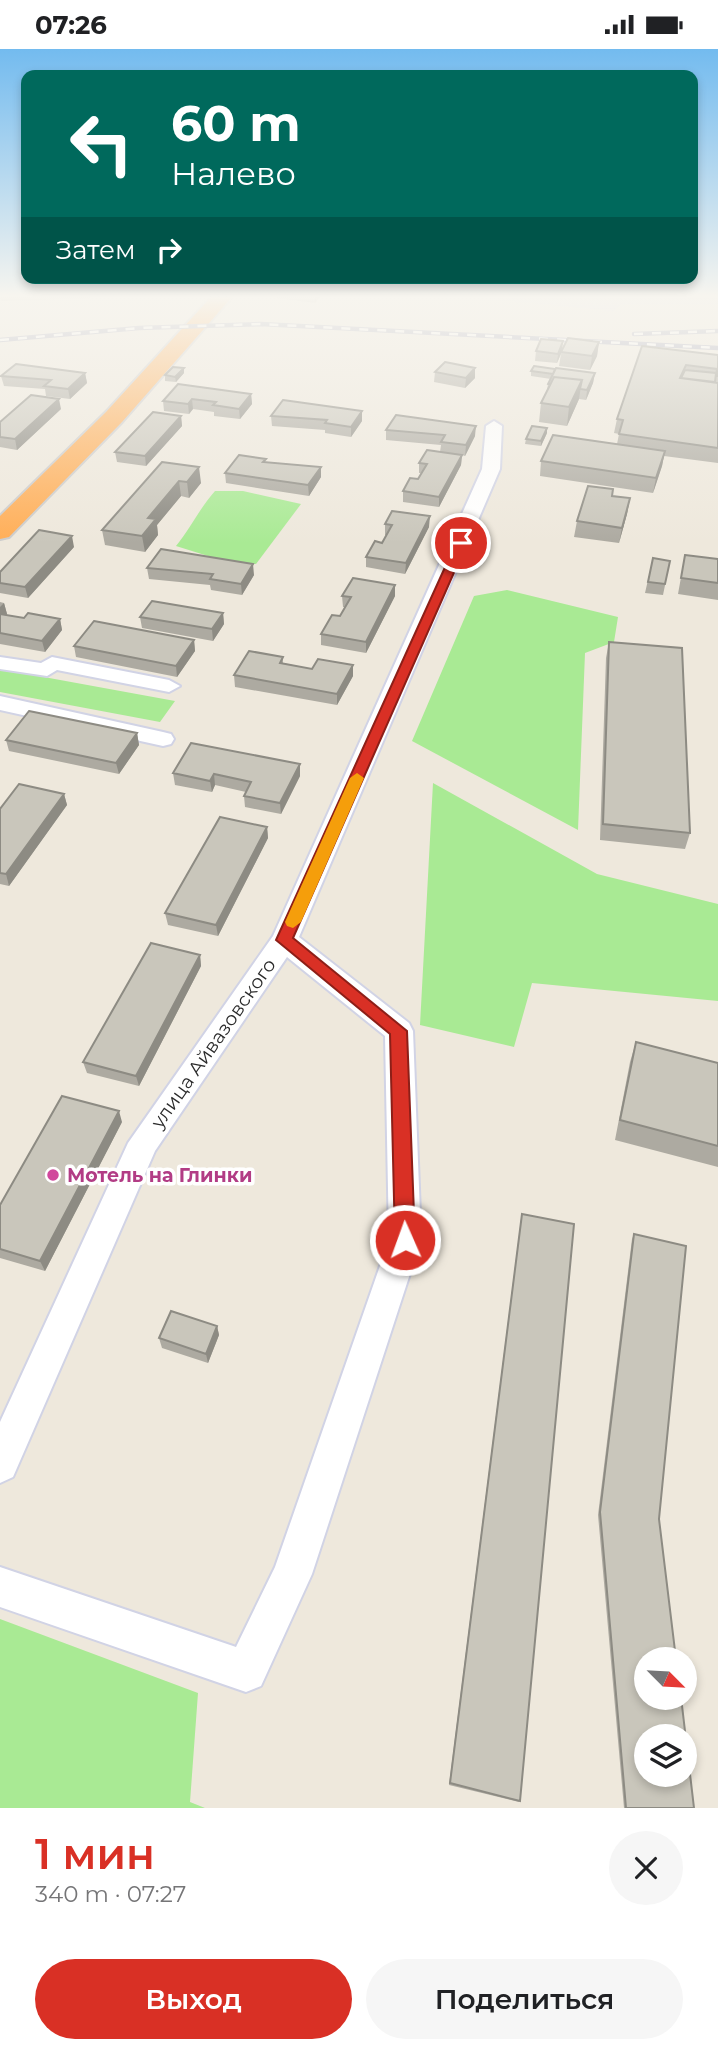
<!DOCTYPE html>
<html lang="ru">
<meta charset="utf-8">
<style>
body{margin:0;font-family:Montserrat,sans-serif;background:#f6f6f6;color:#202124;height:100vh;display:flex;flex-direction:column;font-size:26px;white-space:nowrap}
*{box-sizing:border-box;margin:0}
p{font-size:23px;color:#757577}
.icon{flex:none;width:38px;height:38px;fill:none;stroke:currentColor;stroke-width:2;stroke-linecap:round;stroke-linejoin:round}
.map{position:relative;height:1759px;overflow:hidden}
.details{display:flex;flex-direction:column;background:#fff;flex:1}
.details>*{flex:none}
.guide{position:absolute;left:21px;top:21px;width:677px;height:214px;border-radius:14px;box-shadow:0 4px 10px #0003;background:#00695c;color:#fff;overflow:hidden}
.needle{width:46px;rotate:114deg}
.controls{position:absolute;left:634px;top:1598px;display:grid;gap:14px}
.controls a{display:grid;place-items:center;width:63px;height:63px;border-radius:50%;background:#fff;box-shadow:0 4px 10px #0003;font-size:35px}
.pin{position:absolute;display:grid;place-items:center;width:60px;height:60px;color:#fff;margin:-30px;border:4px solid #fff;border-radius:50%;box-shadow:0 2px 7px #0007}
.me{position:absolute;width:77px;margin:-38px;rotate:358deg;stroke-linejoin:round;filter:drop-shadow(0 0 5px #0008)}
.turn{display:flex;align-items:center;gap:24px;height:147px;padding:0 35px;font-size:32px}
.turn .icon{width:91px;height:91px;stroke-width:2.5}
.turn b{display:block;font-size:49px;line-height:60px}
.then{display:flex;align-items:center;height:66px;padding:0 35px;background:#0003;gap:14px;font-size:26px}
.round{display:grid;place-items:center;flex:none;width:74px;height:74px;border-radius:37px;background:#f6f6f6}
.head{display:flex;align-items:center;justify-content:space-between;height:119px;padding:0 35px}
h1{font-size:42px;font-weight:600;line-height:52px;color:#d93025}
.button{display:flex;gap:14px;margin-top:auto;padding:14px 35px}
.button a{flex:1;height:80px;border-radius:42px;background:#d93025;color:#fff;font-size:28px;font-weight:600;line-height:80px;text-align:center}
.button a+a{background:#f6f6f6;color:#202124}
.status{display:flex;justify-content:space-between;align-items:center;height:49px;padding:0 35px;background:#fff;direction:ltr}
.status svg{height:19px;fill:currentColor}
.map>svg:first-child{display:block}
.industrial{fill:#e1dde6}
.green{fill:#a9ea94}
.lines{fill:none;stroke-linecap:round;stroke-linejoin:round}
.street-casing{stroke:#d1d3e5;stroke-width:4}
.highway-casing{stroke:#ccc;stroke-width:4}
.street{fill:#fff;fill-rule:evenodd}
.highway{fill:#ffae57;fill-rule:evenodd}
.rail-casing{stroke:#9ea0b7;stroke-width:4.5}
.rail{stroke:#fff;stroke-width:2.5;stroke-dasharray:9;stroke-linecap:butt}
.wall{fill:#adaaa1}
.shaded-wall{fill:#8d8b83}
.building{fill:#c9c6bb;stroke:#8d8b83;stroke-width:2;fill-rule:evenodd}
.route{fill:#d93025;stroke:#8d1f18;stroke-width:2}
.slow{fill:#f59e0b}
.hotel-dot{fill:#d1479c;stroke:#fff;stroke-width:2.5}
.labels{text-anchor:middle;stroke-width:7;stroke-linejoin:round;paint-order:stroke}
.street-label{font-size:19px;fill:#2b2b2b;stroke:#fff}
.hotel-label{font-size:19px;font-weight:bold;fill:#b23c85;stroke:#fff;text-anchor:start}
</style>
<div class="status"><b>07:26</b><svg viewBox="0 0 49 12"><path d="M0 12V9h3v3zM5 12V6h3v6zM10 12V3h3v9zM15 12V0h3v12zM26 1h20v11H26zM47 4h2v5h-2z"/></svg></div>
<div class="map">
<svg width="718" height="1759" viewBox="0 0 718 1759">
<rect width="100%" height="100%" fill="#eee8dc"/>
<!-- industrial -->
<path class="industrial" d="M718,248V255L620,256L613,262L481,249Z"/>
<!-- green -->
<path class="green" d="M215,442H243L301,455L256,515L224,512L176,497C191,479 199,460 215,442Z
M507,541L618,568L614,593L585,604L578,781L412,692L474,547Z
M0,620L175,652L160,673L0,643Z
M433,734L597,825L718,855V952L532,934L514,998L420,976Z
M0,1570L198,1644L190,1753L205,1759H0Z"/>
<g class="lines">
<!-- street casing -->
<g class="street-casing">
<path id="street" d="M494,372L502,377L500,420L299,888L409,974L413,982L421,1191L312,1525L261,1637L246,1643L0,1558V1518L236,1598L275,1518L389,1191L385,987L287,908L155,1102L13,1428L0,1434V1373L128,1094L273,887L482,420L486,377Z
M0,608L41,614L52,608L169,631L180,637L169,643L57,621L47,627L0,620Z
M0,647L163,683L171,685L174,690L171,695L163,697L0,661Z"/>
</g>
<!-- highway casing -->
<g class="highway-casing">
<path id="highway" d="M211,248H232L122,373L9,488L0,490V467L106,363Z"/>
</g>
<!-- street -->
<use href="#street" class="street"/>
<!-- highway -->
<use href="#highway" class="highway"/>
<!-- rail casing -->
<g class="rail-casing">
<path id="rail" d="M634,285L718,282
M0,291L139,279L261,275L718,299"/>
</g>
<!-- rail -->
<use href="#rail" class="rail"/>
</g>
<!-- wall -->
<path class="wall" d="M0,248H90V249L1,252Z
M269,248H320L315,254Z
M599,293L597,307L590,321L559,317L561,305L557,314L535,312L536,302L562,301Z
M642,297L718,306V414L664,407L662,417L653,444L540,427L541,412L617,395L619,385L614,384L617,370Z
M475,319V329L465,339L434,333L435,323Z
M555,320L595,324L593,334L586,351L579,350L567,377L539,373L541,354L547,341L548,335L551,330L531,327V322Z
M85,324L87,334L70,350L46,347L45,340L4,337L1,327Z
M184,324L176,333L165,332V326Z
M251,345L252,355L240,370L214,367V363L193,360L189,365L164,362L163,352Z
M61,360L17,401L0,398V373Z
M181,367L182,377L146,417L117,413L115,403Z
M271,367L362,372L351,388L325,384V381L272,377Z
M386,381L475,387L465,407L462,406L461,416L439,458L403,453V442L418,430L421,424H419V414L440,403L441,396L386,391Z
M547,384L541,397L525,395L526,390Z
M162,413L201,434L189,449L181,447L157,476L158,486L145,503L105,496L102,481Z
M266,413L321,418V428L309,447L226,434L225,424Z
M613,440L612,447L630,449L627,465L619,494L574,488L577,472Z
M385,475L429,478L405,525L366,518V508L382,494L387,486H385Z
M74,498L28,549L0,544V523Z
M685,506L718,510V551L678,545Z
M653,509L670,512L663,546L645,544Z
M147,519L254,526L242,546L211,541L210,536L149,530Z
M342,547H395L366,604L321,596V585L340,567L345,558H343Z
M0,553L4,554L7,565L6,566L24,569L60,570L62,581L45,603L0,595Z
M223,564L224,575L213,592L142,579L140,568Z
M194,591L195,602L177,628L76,608L74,597Z
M609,593L690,784L685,800L600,791L606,609Z
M283,608V614L312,620L353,616V627L337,656L235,638L234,626Z
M137,684L139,696L119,725L9,702L6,691Z
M300,715V727L281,765L245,758L244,747L246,743L215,736L212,743L175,736L173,724Z
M64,745L67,756L9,837L0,835V760Z
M267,778L268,789L218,887L168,876L165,864Z
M200,906L201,917L139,1037L87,1024L83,1013Z
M636,993L718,1014V1118L615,1091L630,1013Z
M122,1073L45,1222L0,1209V1156Z
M521,1170L520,1752L519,1753L449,1736Z
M634,1185L659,1470L694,1759H624L598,1466L632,1190Z
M217,1277L219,1286L208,1314L162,1299L159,1289Z"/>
<!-- shaded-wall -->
<path class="shaded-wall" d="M315,248H320L315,254Z
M563,292L562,302L557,314L558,305Z
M599,293L597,307L590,321L592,307Z
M184,319V324L176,333L175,328Z
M475,319V329L465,339L466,329Z
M85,324L87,334L70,350L68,340Z
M595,324L593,334L586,351L587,341Z
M582,331L579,350L567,377L569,358Z
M251,345L252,355L240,370L239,360Z
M59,350L61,360L17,401L15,390Z
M192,350L193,360L189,365L188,355Z
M362,362V372L351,388V378Z
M181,367L182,377L146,417L145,407Z
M476,377L475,387L465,407L466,396Z
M547,379V384L541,397V392Z
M665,402L662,417L653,444L656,429Z
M462,406L461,416L439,458V448Z
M199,418L201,434L189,449L187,433Z
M321,418V428L309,447L308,436Z
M179,432L181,447L157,476L158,486L145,503L142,487L148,469Z
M630,449L627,465L619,494L622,479Z
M430,467L429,478L405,525L406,514Z
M72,487L74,498L28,549L25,538Z
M253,515L254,526L242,546L241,535Z
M395,536V547L366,604V593Z
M4,554L7,565L0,573V558Z
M223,564L224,575L213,592L212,580Z
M60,570L62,581L45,603L42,592Z
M194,591L195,602L177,628L176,617Z
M353,616V627L337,656V645Z
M137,684L139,696L119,725L116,714Z
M300,715V727L281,765L280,754Z
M214,725L215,736L212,743L210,732Z
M64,745L67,756L9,837L6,825Z
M267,778L268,789L218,887L216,876Z
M200,906L201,917L139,1037L136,1027Z
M119,1062L122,1073L45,1222L40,1212Z
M217,1277L219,1286L208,1314L206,1305Z"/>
<!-- building -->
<path class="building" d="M568,289L599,293L592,307L561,303Z
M541,290L563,292L558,305L536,302Z
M642,297L718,306V327H716L717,320L686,316L680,329L718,334V399L619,385L623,371L617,370Z
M445,313L475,319L466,329L435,323Z
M16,315L85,324L68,340L44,337L51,331L1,327Z
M534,317L555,320L553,325L531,322Z
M173,318L184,319L175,328L165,326Z
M556,319L595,324L587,341L580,340L582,331L554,328L550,336L548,335Z
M685,321L716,324L715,333L681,329Z
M554,328L582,331L569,358L541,354Z
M178,335L251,345L239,360L213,356L216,353L192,350L188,355L163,352Z
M31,346L59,350L15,390L0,388V373Z
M283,351L362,362L351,378L325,374L327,371L271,367Z
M153,363L181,367L145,407L115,403Z
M396,366L476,377L466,396L441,393L445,386L386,381Z
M532,377L547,379L541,392L526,390Z
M553,386L665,402L656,429L541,412Z
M427,401L462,406L439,448L403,442L410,429L418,430L427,415L419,414Z
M239,406L266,410L263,413L321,418L308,436L225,424Z
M162,413L199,418L187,433L179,432L148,469L156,470L142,487L102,481Z
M588,437L613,440L612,447L630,449L622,479L577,472Z
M392,462L430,467L406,514L366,508L375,492L382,494L392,476L385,475Z
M39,481L72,487L25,538L0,534V523Z
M161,500L253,515L241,535L210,530L213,525L147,519Z
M685,506L718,510V534L681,529Z
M653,509L670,512L665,535L648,533Z
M353,529L395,536L366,593L321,585L332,566L340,567L351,548L342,547Z
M152,552L223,564L212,580L140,568Z
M28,564L60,570L42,592L0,584V565L24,569Z
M94,572L194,591L176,617L74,597Z
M609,593L682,599L690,784L603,775Z
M249,602L283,608L280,614L312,620L318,610L353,616L337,645L234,626Z
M29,662L137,684L116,714L6,691Z
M191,694L300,715L280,754L244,747L251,733L214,725L210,732L173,724Z
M19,735L64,745L6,825L0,824V760Z
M220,768L267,778L216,876L165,864Z
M151,894L200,906L136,1027L83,1013Z
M636,993L718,1014V1097L620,1071Z
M62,1047L119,1062L40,1212L0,1200V1156Z
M522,1165L574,1175L520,1752L450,1734Z
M634,1185L686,1197L659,1470L676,1610H646V1648H681L694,1759H626L600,1463ZM646,1687H684V1726H646Z
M171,1262L217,1277L206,1305L159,1289Z"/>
<!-- sky -->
<linearGradient id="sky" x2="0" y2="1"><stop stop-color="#73bbef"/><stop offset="0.5" stop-color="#f7f5ef"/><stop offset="1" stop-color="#f7f5ef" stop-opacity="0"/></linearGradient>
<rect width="718" height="494" fill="url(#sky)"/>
<!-- route -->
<path class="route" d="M461,490L467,494L293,889L407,982L415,1191L412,1197L405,1200L398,1197L395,1191L390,985L276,891L456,494Z"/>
<!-- slow -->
<path class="slow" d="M357,724L364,729L301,873L293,879L287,877L285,873L350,729Z"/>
<!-- markers -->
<circle class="hotel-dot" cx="53" cy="1126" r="7"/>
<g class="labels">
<!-- street labels -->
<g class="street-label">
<text transform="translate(213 994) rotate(-55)" y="7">улица Айвазовского</text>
</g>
<!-- hotel labels -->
<g class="hotel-label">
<text x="67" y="1133">Мотель на Глинки</text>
</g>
</g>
</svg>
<div class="controls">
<a><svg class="needle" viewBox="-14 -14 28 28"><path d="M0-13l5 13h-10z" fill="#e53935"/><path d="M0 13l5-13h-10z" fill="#757577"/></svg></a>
<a><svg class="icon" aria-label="layers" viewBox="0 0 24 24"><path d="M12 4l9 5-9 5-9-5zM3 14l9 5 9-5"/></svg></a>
</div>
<div class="pin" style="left:461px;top:494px;background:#d93025"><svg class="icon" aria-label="arrive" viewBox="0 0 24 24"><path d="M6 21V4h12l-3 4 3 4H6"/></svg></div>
<svg class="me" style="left:405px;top:1191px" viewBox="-20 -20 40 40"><circle r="17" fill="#d93025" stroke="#fff" stroke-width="3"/><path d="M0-11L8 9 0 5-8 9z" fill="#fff"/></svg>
<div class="guide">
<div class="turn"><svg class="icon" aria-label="left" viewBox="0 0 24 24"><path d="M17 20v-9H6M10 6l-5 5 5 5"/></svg><div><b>60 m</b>Налево</div></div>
<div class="then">Затем<svg class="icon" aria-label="right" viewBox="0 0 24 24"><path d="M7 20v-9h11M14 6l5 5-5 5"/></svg></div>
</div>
</div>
<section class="details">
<div class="head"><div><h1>1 мин</h1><p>340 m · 07:27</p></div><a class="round"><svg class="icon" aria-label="close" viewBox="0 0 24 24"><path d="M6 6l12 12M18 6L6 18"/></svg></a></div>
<div class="button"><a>Выход</a><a>Поделиться</a></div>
</section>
